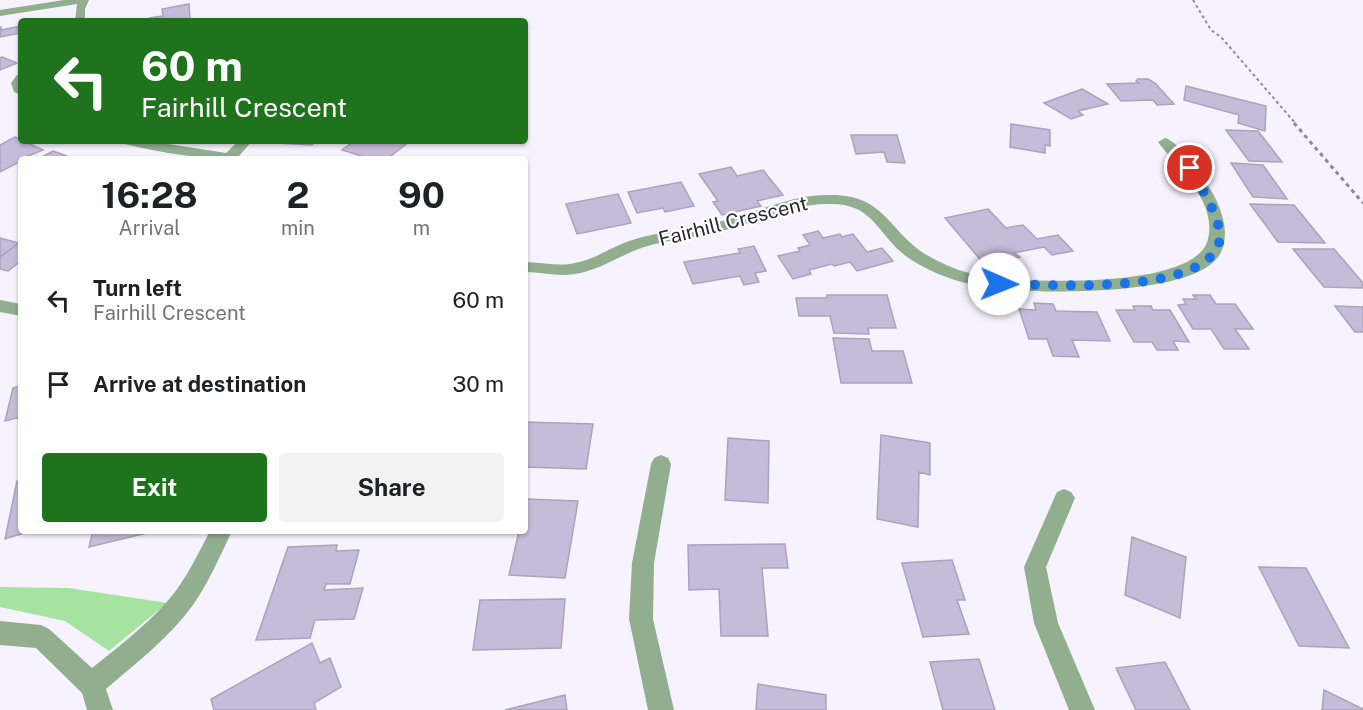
<!DOCTYPE html>
<style>
body{margin:0;font-family:"Public Sans",sans-serif;background:#f2f2f2;color:#202124;height:100vh;display:flex;flex-direction:column;font-size:22px;white-space:nowrap}
*{box-sizing:border-box;margin:0}
p{font-size:20px;color:#757577}
.icon{flex:none;width:33px;height:33px;fill:none;stroke:currentColor;stroke-width:2;stroke-linecap:round;stroke-linejoin:round}
.map{position:relative;flex:1;overflow:hidden}
.side{position:absolute;left:18px;top:156px;width:510px;height:378px;display:flex;flex-direction:column;background:#fff;border-radius:6px;box-shadow:0 2px 4px #0004}
.side>*{flex:none}
.banner{position:absolute;left:18px;top:18px;width:510px;height:126px;border-radius:6px;box-shadow:0 2px 4px #0004;background:#20731d;color:#fff;overflow:hidden}
.pin{position:absolute;display:grid;place-items:center;width:51px;height:51px;color:#fff;margin:-26px;border:3px solid #fff;border-radius:50%;box-shadow:0 2px 6px #0007}
.me{position:absolute;width:66px;margin:-33px;rotate:91deg;stroke-linejoin:round;filter:drop-shadow(0 0 4px #0008)}
.turn{display:flex;align-items:center;gap:21px;height:126px;padding:0 24px;font-size:27px}
.turn .icon{width:78px;height:78px;stroke-width:2.5}
.turn b{display:block;font-size:42px;line-height:51px}
.eta{display:flex;justify-content:space-evenly;align-items:center;height:102px;text-align:center}
.eta b{font-size:36px;font-weight:700;line-height:42px}
.primary-button{display:flex;gap:12px;margin-top:auto;padding:12px 24px}
.primary-button a{flex:1;height:69px;border-radius:6px;background:#20731d;color:#fff;font-size:24px;font-weight:700;line-height:69px;text-align:center}
.primary-button a+a{background:#f2f2f2;color:#202124}
ul{padding:0;list-style:none}
li{display:flex;align-items:center;gap:18px;height:84px;padding:0 24px}
li div{flex:1}
li b{display:block;font-size:22px}
li em{font-style:normal}
.map>svg:first-child{display:block}
.green{fill:#a6e2a0}
.building{fill:#c6bbd8;stroke:#aca2be;stroke-width:1.5}
.lines{fill:none;stroke-linecap:round;stroke-linejoin:round}
.path-far1{stroke:#8e8a95;stroke-width:2;stroke-dasharray:3 3;stroke-linecap:butt}
.path{stroke:#8e8a95;stroke-width:3;stroke-dasharray:4 4;stroke-linecap:butt}
.minor{fill:#91ae8f;fill-rule:evenodd}
.route{stroke:#1a73e8;stroke-width:10;stroke-dasharray:0 18}
.labels{text-anchor:middle;stroke-width:4.5;stroke-linejoin:round;paint-order:stroke}
.street-label{font-size:20px;fill:#2a2631;stroke:#fff}
</style>
<div class="map">
<svg width="1363" height="710" viewBox="0 0 1363 710">
<rect width="100%" height="100%" fill="#f6f2fe"/>
<!-- green -->
<path class="green" d="M0,587L69,588L167,603L109,651L65,621L0,607Z"/>
<!-- building -->
<path class="building" d="M189,4L190,19L150,21V18L163,16L162,9Z
M1,26V30L21,26V33L0,37Z
M2,57L17,63L0,70V58Z
M1138,79H1148L1155,83L1174,104L1157,105L1153,100L1121,101L1107,84L1139,83L1136,81Z
M1186,86L1266,106L1265,131L1238,123L1239,115L1184,100Z
M1082,89L1108,104L1078,111L1083,115L1071,119L1044,103Z
M1011,124L1050,130V146L1045,145V153L1010,147Z
M1226,130L1258,131L1282,162L1249,161Z
M851,135H897L905,163L887,162L884,152L856,154Z
M15,137L43,150L21,159V161L0,172V145Z
M282,141H316L312,145L280,143Z
M354,141H410L387,159H371L342,150Z
M53,151L67,156L61,159H38Z
M1231,163L1263,165L1287,199L1253,197Z
M731,167L737,176L763,170L783,195L757,201L761,206L722,215L713,202L718,201L699,174Z
M681,182L694,206L665,212L663,208L637,213L628,192Z
M618,194L631,223L577,234L566,204Z
M1250,204L1294,205L1325,243L1278,242Z
M988,209L1006,228L1023,225L1037,239L1058,235L1073,251L1052,255L1044,247L1014,253L1020,257L984,264L945,218Z
M818,231L823,238L840,234L842,237L853,234L867,252L882,248L893,261L857,271L850,262L834,266L832,264L809,270L811,274L793,279L778,256L800,251L798,248L810,245L803,235Z
M0,238L19,243L0,257Z
M19,243L21,261L8,271L0,269V257Z
M754,246L766,271L755,273L759,282L744,285L740,276L693,284L684,262L740,253L738,249Z
M1293,249H1334L1363,283V288L1324,287Z
M827,295H887L896,328H868L869,334L834,333L830,316H799L796,298H827Z
M1193,295H1210L1216,304H1235L1253,329H1235L1249,349H1224L1211,329H1193L1178,305L1186,304L1183,299H1196Z
M1034,303L1053,304L1056,311L1097,312L1110,341L1072,340L1079,357L1053,356L1047,339H1029L1019,309L1036,310Z
M1133,306H1151L1153,310H1170L1189,342L1173,341L1178,350H1157L1152,342H1134L1116,310H1135Z
M1335,306L1363,307V332H1355Z
M833,338L869,339L872,351H903L912,383H841Z
M21,386V417L5,421L13,388Z
M525,422L593,424L586,469L525,467Z
M881,435L930,443V475L919,472L918,527L877,519Z
M728,438L769,441L768,503L725,500Z
M21,480V531H31L5,539L17,481Z
M526,499L578,501L565,578L509,575L519,531H525Z
M93,531H155L89,547Z
M1132,537L1186,557L1180,618L1125,595Z
M785,544L788,568H762L768,636H721L719,589L689,590L688,545Z
M337,545L336,551L359,550L350,584H326L324,590L363,588L354,619L315,620L310,638L256,640L288,547Z
M952,560L965,600H957L969,634L923,637L902,563Z
M1259,567L1306,568L1349,648L1299,646Z
M565,599L561,648L473,650L480,600Z
M312,643L320,663L330,658L341,687L314,703L316,710H214L211,699Z
M979,659L995,710H943L930,662Z
M1165,662L1190,710H1136L1116,668Z
M758,684L826,695V710H756Z
M1324,690L1363,709V710H1322Z
M565,695L567,710H505Z"/>
<g class="lines">
<!-- path-far1 -->
<path class="path-far1" d="M1193,0L1211,30L1221,37L1296,124"/>
<!-- path -->
<path class="path" d="M1294,123L1363,203"/>
<!-- minor -->
<path class="minor" d="M64,0H89L85,9V21H75L77,4L0,16V10Z
M21,74V95L14,92L11,83L17,75Z
M1165,138C1180,142 1204,179 1212,192C1222,210 1230,233 1221,252C1201,295 1063,292 1022,291C983,289 943,281 910,259C876,236 876,202 827,204C797,204 768,217 740,226C711,235 680,238 651,245C624,252 602,270 575,274C558,277 542,272 525,272V262C541,262 559,267 575,263C594,260 611,247 629,241C660,231 692,229 722,221C757,212 791,195 828,195C889,193 888,237 936,260C951,268 966,273 983,276C1025,283 1197,290 1208,239C1217,201 1179,170 1158,142Z
M123,141H149L226,153L238,141H252L239,156L243,159C203,159 165,154 125,144Z
M0,300L21,304V316L0,312Z
M661,455L668,458L671,464L654,563L653,619L674,710H648L629,619L632,563L651,464L654,458Z
M1064,489L1071,492L1075,498L1046,567L1058,623L1095,710H1069L1034,623L1024,567L1057,492Z
M210,531H232C220,556 209,582 193,605C169,638 136,663 106,689L113,710H87L82,693L36,648L0,645V621L41,625L49,629L92,668C121,645 152,621 175,592C189,573 199,552 210,531Z"/>
</g>
<g class="lines">
<!-- route -->
<path class="route" d="M999,284C1045,284 1202,297 1219,243C1225,224 1199,184 1190,168"/>
</g>
<g class="labels">
<!-- street labels -->
<g class="street-label">
<text transform="translate(733 221) rotate(-14)" y="7">Fairhill Crescent</text>
</g>
</g>
</svg>
<div class="pin" style="left:1190px;top:168px;background:#d93025"><svg class="icon" aria-label="arrive" viewBox="0 0 24 24"><path d="M6 21V4h12l-3 4 3 4H6"/></svg></div>
<svg class="me" style="left:999px;top:284px" viewBox="-20 -20 40 40"><circle r="19" fill="#fff"/><path d="M0-13L10 11 0 6-10 11z" fill="#1a73e8"/></svg>
<div class="banner">
<div class="turn"><svg class="icon" aria-label="left" viewBox="0 0 24 24"><path d="M17 20v-9H6M10 6l-5 5 5 5"/></svg><div><b>60 m</b>Fairhill Crescent</div></div>
</div>
<section class="side">
<div class="eta">
<div><b>16:28</b><p>Arrival</p></div>
<div><b>2</b><p>min</p></div>
<div><b>90</b><p>m</p></div>
</div>
<ul>
<li><svg class="icon" aria-label="left" viewBox="0 0 24 24"><path d="M17 20v-9H6M10 6l-5 5 5 5"/></svg><div><b>Turn left</b><p>Fairhill Crescent</p></div><em>60 m</em></li>
<li><svg class="icon" aria-label="arrive" viewBox="0 0 24 24"><path d="M6 21V4h12l-3 4 3 4H6"/></svg><div><b>Arrive at destination</b></div><em>30 m</em></li>
</ul>
<div class="primary-button"><a>Exit</a><a>Share</a></div>
</section>
</div>
